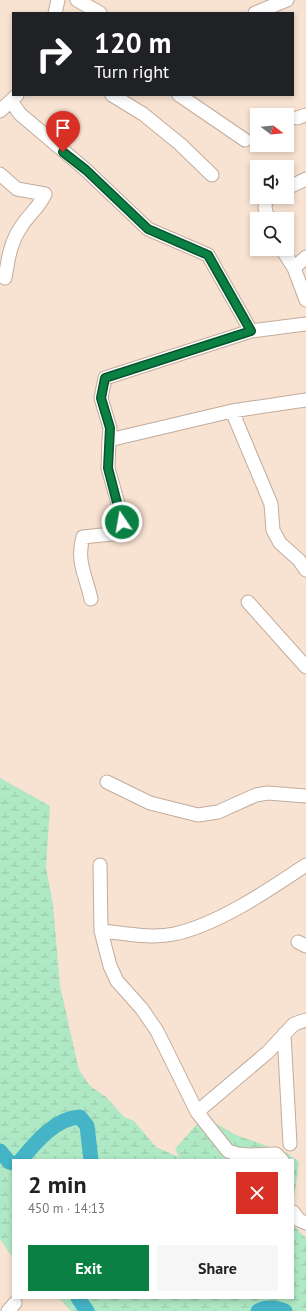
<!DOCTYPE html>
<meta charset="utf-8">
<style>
body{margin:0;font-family:"PT Sans",sans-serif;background:#f6f6f6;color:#222;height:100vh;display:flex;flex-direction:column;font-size:15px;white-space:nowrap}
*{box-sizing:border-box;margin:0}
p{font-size:13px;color:#767676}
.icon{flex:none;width:22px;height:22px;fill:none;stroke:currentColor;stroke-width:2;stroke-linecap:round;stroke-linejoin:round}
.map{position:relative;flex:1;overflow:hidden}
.side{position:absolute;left:12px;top:1159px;width:282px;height:140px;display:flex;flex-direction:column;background:#fff;border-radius:0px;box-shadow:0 2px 6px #0003}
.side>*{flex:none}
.banner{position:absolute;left:12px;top:12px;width:282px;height:84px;border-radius:0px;box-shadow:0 2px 6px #0003;background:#202124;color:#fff;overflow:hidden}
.needle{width:26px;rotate:106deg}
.controls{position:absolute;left:250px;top:108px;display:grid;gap:8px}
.controls a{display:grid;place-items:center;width:44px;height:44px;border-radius:0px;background:#fff;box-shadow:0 2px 6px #0003;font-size:20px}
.pin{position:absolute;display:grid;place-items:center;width:34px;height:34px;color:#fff;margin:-41px -17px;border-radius:50% 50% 50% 0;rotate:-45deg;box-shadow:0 0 4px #0007}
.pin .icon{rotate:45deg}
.me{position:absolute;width:44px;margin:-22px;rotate:348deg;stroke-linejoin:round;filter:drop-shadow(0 0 3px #0008)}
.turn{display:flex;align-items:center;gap:14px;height:84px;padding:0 16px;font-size:18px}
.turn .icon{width:52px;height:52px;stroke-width:2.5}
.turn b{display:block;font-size:28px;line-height:34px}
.round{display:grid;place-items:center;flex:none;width:42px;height:42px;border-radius:0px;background:#f6f6f6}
.summary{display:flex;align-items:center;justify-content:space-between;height:68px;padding:0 16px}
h1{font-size:24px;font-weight:600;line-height:30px}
.primary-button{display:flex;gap:8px;margin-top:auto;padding:8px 16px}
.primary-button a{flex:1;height:46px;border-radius:0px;background:#0b8043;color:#fff;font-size:16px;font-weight:600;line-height:46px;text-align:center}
.primary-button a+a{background:#f6f6f6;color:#222}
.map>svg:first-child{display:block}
.wetland{fill:url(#wetland-marsh)}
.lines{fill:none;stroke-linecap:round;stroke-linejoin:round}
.river{stroke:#44b4c6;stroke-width:15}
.minor-casing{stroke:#c2ac9c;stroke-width:15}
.minor{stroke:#fff;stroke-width:13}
.route-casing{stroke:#07532c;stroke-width:10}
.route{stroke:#0b8043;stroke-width:7}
</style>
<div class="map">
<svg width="306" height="1311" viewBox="0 0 306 1311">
<defs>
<pattern id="wetland-marsh" width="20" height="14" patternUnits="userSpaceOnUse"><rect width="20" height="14" fill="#afe8c4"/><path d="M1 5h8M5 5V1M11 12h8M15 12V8" fill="none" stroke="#97c7a8"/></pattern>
</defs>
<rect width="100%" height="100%" fill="#f8e2d1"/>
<!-- wetland -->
<path class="wetland" d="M0,778L50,806L46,867L53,905L60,986L79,1070L90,1086L106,1097L124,1117L134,1121L156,1147L179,1157L175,1149L196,1125L210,1120L236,1135L287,1153L299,1162L293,1206V1160H13V1258L0,1239Z
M293,1215L294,1226L306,1238V1311H71L59,1298H293Z"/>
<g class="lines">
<!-- river -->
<path class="river" d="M0,1151L9,1162L13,1163
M21,1160C35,1143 55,1118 80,1117L87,1126L91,1160
M78,1298L87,1311
M258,1311C267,1306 276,1308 285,1311"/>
<!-- minor casing -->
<g class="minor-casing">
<path id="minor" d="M77,0L100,13
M55,13L58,0
M255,13L287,0
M112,95L143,114L180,144L212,175
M179,95L245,140
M11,101L20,114L86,170L148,229L208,255L251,331
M0,111L17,95
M297,118L306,115
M0,174L17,189L45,194C38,209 29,214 21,227C10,243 8,260 5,278
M287,188L306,179
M268,219L265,208L266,200L272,197
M282,249L294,268L306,300
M294,268L306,257
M306,324L251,331L105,378L101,398L110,428L109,440L232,411L306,400
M232,411L271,504L273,530L280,543L299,560L306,570
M91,599C86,576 76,561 83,537L121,533L122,522L119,507L108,468L109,440
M248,602L306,667
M107,782L150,803L198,815L218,812L256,795L268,793L306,796
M100,865L101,931L110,966L117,981L142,1009L157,1031L197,1112L228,1151L237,1154L249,1155L276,1154L282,1160
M101,931C124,933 151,939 174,934C217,925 269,890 306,865
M298,942L306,946
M284,1034L290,1144
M197,1112L268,1052L294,1024L306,1020
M293,1212L299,1220L306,1223
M8,1311L15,1303"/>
</g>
<!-- minor -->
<use href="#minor" class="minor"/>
</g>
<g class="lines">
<!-- route casing -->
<g class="route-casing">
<path id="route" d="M63,152L86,170L148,229L208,255L251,331L105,378L101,398L110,428L108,468L122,522"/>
</g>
<!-- route -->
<use href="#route" class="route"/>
</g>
</svg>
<div class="controls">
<a><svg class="needle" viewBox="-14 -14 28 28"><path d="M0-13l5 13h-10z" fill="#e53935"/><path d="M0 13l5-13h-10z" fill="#767676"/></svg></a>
<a><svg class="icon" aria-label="sound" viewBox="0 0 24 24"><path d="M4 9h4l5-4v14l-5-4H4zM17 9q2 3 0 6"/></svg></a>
<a><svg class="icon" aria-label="search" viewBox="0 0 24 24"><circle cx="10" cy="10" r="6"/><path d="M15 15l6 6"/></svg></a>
</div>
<div class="pin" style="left:63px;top:152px;background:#d93025"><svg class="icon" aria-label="arrive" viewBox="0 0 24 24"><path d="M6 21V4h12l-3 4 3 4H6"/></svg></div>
<svg class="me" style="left:122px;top:522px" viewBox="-20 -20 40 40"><circle r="17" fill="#0b8043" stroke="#fff" stroke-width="3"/><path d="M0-11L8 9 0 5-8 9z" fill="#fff"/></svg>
<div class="banner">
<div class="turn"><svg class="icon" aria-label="right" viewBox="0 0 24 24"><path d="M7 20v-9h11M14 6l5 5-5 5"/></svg><div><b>120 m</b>Turn right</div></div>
</div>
<section class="side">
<div class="summary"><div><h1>2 min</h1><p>450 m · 14:13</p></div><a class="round" style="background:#d93025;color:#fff"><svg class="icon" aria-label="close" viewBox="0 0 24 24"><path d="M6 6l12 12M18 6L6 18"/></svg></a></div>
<div class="primary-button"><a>Exit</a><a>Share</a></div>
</section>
</div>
